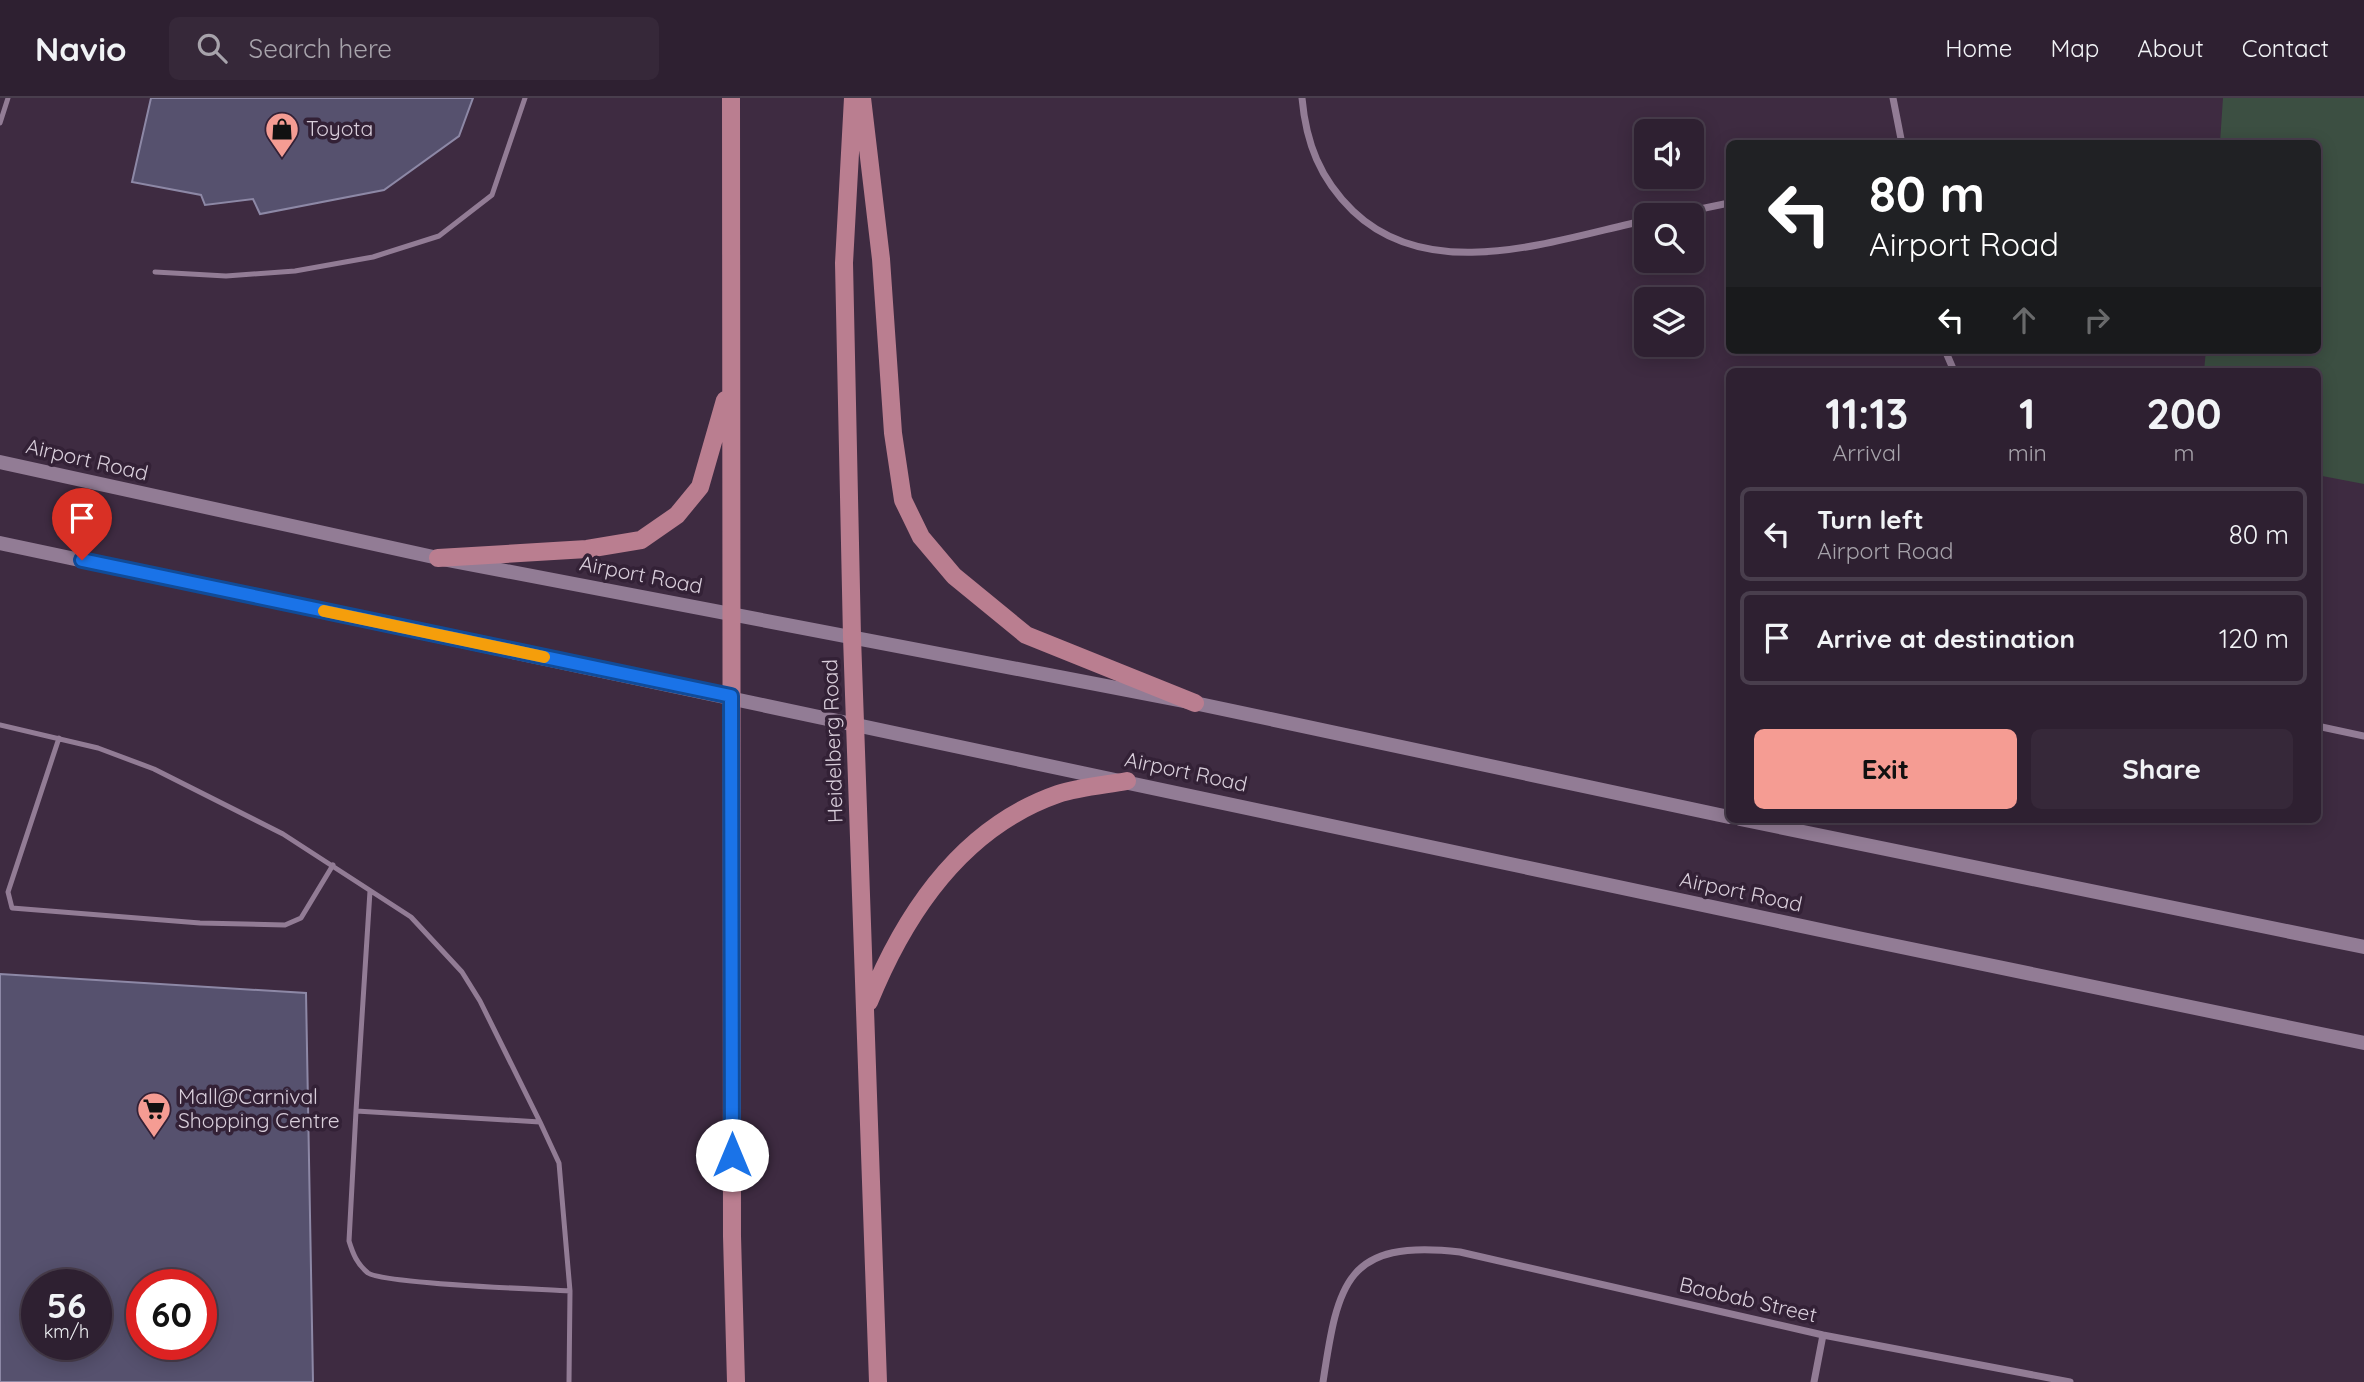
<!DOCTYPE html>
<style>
body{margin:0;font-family:Quicksand,sans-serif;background:#362839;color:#f1f3f6;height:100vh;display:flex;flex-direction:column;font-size:26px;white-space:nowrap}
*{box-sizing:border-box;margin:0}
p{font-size:23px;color:#a7a3ab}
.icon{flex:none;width:38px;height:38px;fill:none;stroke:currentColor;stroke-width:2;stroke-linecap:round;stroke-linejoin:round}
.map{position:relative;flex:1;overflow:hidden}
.panel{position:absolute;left:1726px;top:270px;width:595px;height:455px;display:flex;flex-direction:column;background:#2e2031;border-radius:10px;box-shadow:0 4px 18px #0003,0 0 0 2px #493e4d}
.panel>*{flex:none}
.guide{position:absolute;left:1726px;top:42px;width:595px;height:214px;border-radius:10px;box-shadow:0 4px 18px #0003,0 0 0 2px #493e4d;background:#202124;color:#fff;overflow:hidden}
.tools{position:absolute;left:1634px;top:21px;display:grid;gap:14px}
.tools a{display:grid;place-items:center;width:70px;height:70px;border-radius:10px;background:#2e2031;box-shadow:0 4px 18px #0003,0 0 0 2px #493e4d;font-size:35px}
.speed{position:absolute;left:21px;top:1171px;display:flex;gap:14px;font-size:35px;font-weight:700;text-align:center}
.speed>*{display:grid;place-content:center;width:91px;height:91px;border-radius:50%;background:#2e2031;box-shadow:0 4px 18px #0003,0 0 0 2px #493e4d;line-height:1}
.speed small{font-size:18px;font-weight:400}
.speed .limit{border:10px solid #d22;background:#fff;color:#111}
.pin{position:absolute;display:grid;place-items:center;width:60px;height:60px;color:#fff;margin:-72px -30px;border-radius:50% 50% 50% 0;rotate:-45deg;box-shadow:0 0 7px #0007}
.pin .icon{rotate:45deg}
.me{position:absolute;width:77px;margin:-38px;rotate:0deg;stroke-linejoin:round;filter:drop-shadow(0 0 5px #0008)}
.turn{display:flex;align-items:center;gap:24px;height:147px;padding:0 28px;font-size:32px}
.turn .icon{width:91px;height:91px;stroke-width:2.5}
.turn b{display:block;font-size:49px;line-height:60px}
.lanes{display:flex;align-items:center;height:66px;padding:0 28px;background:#0003;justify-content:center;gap:35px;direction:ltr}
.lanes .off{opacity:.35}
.eta{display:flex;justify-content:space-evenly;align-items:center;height:119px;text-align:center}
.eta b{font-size:42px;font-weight:800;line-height:49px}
.action{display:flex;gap:14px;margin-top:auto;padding:14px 28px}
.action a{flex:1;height:80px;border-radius:10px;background:#f59c93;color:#111;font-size:28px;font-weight:800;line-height:80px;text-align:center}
.action a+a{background:#362839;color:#f1f3f6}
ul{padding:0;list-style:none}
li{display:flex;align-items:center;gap:21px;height:94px;margin:0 14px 10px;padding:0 14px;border:4px solid #493e4d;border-radius:10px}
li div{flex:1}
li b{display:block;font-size:26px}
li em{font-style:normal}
header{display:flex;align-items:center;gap:42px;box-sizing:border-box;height:98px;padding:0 35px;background:#2e2031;border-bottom:2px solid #493e4d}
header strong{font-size:33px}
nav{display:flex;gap:38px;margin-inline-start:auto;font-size:24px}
.search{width:490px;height:63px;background:#362839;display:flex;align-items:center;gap:18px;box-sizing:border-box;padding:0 24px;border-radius:10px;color:#a7a3ab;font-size:26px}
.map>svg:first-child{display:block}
.green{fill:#3c4f42}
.building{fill:#56516e;stroke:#8d88a6;stroke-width:2;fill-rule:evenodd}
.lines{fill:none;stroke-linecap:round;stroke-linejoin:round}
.lane{stroke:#927c95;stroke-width:5}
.street{stroke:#927c95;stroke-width:7}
.secondary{stroke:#927c95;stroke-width:14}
.primary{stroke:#ba7e90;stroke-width:18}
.route-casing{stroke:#114b97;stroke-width:18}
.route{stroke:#1a73e8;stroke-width:12}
.slow{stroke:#f59e0b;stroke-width:12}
.labels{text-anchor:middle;stroke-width:7;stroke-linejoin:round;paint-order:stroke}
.poi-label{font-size:21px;fill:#d9cedb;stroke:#332136;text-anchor:start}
.street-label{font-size:21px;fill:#d9cedb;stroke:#332136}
</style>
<header>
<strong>Navio</strong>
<div class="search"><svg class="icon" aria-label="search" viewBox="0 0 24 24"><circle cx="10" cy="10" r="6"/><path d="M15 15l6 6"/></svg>Search here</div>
<nav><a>Home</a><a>Map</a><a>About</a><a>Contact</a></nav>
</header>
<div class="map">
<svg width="2364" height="1284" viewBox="0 0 2364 1284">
<rect width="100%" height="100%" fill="#3e2b41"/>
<!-- green -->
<path class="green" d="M2223,0H2364V386L2317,377V273H2204L2206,252H2317V46L2220,45Z"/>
<!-- building -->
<path class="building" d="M151,0H473L459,38L384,92L260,116L253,101L205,107L201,97L132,84Z
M0,876L306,895L313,1284H0ZM37,1186H96V1246H37ZM142,1186H201V1246H142Z"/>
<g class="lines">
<!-- lane -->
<path class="lane" d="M0,25L8,0
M155,174L226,178L295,173L373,159L439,138L492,97L525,0
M0,627L98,650L154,671L283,736L411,819L462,874L480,903L540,1024
M59,640L8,794L12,810L200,825L285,827L301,820L333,767
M356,1013L540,1024L559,1065L570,1193C539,1191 385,1186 368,1175C357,1166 353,1156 349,1143Z
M356,1013L370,793
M569,1284L570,1193"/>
<!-- street -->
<path class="street" d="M1302,0C1306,45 1320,81 1353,113C1431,188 1554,142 1647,122
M1893,0L1902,46
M1671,117L1729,105
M1945,252L1954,273
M2317,628L2364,638
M1323,1284C1338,1184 1346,1141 1460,1154L1823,1237L2070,1284
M1814,1284L1823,1237"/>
<!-- secondary -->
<path class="secondary" d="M0,364L438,460L1195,605L1729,719
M0,445L1858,840L2364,945
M1740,721L2364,849"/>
<!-- primary -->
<path class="primary" d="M731,0L732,1138L736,1284
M853,0L844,165L852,539L878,1284
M862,0L881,161L893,335L903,402L921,439L954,478L1026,537L1195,605
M438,460L587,451L641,442L677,417L700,389L725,302
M869,904C905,815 963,729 1058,696C1079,689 1105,687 1127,683"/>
</g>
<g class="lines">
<!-- route casing -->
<g class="route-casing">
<path id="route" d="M82,462L731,598L732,1057"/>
</g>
<!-- route -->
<use href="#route" class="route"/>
<!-- slow -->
<path class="slow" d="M324,513L544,559"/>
</g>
<!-- icons -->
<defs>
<g id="shop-pin" transform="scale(1.75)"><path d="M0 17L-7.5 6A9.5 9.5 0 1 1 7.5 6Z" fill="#f59c93" stroke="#332136"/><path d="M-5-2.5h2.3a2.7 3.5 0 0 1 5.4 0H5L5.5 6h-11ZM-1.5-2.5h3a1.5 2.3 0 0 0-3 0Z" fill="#111"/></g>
<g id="supermarket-pin" transform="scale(1.75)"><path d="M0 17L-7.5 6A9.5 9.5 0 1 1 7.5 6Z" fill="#f59c93" stroke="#332136"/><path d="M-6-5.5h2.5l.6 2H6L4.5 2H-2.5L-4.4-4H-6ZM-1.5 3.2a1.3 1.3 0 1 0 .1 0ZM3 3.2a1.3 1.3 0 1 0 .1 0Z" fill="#111"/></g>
</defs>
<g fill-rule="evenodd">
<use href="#shop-pin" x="282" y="31"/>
<use href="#supermarket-pin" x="154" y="1011"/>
</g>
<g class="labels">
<!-- poi labels -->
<g class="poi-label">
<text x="306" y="38">Toyota</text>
<text x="178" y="1006">Mall@Carnival<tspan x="178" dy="24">Shopping Centre</tspan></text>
</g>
<!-- street labels -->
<g class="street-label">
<text transform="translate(87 362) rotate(13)" y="7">Airport Road</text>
<text transform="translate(641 477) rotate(11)" y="7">Airport Road</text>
<text transform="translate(833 643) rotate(-92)" y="7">Heidelberg Road</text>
<text transform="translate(1186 674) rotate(12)" y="7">Airport Road</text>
<text transform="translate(1741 794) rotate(12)" y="7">Airport Road</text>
<text transform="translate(1748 1202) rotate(13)" y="7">Baobab Street</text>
</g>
</g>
</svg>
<div class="tools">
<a><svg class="icon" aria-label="sound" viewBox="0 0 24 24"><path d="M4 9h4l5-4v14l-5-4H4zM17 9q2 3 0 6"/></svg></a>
<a><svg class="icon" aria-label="search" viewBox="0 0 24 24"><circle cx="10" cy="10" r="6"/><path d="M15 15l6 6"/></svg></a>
<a><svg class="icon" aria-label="layers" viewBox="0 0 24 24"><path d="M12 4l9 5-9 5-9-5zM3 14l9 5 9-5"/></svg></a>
</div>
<div class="speed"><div>56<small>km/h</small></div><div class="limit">60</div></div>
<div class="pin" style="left:82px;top:462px;background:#d93025"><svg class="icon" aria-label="arrive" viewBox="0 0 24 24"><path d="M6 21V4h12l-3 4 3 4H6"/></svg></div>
<svg class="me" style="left:732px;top:1057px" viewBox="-20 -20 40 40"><circle r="19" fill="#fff"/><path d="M0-13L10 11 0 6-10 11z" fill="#1a73e8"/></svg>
<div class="guide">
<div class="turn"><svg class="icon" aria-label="left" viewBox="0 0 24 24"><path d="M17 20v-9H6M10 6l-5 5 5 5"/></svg><div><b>80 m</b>Airport Road</div></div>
<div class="lanes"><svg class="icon" aria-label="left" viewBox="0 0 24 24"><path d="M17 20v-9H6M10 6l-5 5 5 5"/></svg><svg class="icon off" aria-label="ahead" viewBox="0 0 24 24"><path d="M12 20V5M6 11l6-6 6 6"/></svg><svg class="icon off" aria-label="right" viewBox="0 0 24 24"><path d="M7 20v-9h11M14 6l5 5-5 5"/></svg></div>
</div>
<section class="panel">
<div class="eta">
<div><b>11:13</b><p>Arrival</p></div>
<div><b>1</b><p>min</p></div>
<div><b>200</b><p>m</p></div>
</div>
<ul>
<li><svg class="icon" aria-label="left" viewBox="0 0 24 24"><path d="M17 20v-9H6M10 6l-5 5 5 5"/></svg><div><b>Turn left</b><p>Airport Road</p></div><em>80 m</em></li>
<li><svg class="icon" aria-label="arrive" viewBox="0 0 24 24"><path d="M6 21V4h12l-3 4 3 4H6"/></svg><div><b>Arrive at destination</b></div><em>120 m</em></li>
</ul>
<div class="action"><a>Exit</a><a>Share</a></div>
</section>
</div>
